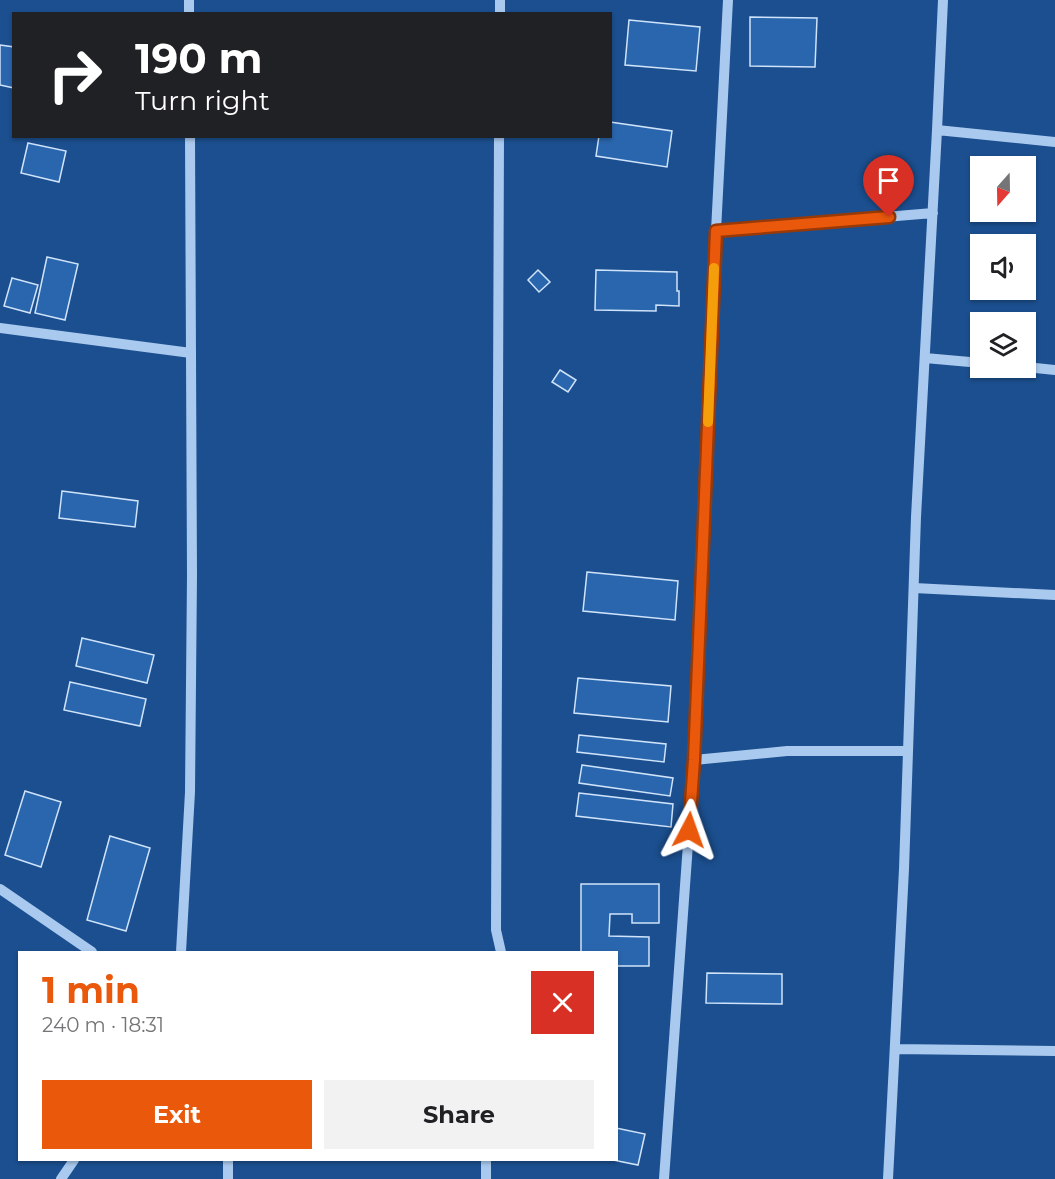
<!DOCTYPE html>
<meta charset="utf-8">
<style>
body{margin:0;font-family:Montserrat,sans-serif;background:#f2f2f2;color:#202124;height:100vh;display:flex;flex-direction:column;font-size:22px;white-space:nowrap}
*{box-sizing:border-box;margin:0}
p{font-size:20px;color:#757577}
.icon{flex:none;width:33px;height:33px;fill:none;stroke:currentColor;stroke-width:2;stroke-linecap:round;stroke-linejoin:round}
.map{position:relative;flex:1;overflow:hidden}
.panel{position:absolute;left:18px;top:951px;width:600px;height:210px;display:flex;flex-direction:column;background:#fff;border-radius:0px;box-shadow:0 2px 4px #0004}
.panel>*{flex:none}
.banner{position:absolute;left:12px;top:12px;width:600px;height:126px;border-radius:0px;box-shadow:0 2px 4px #0004;background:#202124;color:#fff;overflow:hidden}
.needle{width:39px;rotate:200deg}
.buttons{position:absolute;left:970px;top:156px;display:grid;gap:12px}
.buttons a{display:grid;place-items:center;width:66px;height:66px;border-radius:0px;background:#fff;box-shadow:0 2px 4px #0004;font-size:30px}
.pin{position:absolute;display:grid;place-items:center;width:51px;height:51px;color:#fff;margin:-62px -26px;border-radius:50% 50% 50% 0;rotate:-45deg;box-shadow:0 0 6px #0007}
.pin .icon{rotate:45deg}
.me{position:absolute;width:66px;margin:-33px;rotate:4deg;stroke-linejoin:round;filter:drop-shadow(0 0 4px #0008)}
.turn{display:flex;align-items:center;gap:21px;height:126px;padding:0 24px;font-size:27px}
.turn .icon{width:78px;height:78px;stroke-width:2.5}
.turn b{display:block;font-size:42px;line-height:51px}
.round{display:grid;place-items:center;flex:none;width:63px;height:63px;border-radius:0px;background:#f2f2f2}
.head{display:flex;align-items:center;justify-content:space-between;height:102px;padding:0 24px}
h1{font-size:36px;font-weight:700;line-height:45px;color:#ea580c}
.cta{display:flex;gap:12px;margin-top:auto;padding:12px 24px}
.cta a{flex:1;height:69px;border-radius:0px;background:#ea580c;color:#fff;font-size:24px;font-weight:700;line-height:69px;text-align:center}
.cta a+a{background:#f2f2f2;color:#202124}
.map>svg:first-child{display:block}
.building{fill:#2a66ad;stroke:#cfe3fa;stroke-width:1.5}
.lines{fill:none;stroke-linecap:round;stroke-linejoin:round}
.minor{stroke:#a9c9ee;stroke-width:10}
.route-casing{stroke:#983908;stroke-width:15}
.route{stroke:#ea580c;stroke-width:10}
.slow{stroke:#f59e0b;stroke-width:10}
</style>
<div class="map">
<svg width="1055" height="1179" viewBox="0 0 1055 1179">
<rect width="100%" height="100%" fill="#1b4f8f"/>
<!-- building -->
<path class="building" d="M750,17L817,18L815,67L750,66Z
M629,20L700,27L696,71L625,65Z
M0,45L14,47V88L0,85Z
M610,122L672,131L667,167L596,156L599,136H610Z
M28,143L66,151L59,182L21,173Z
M47,257L78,264L65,320L35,313Z
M538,270L550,282L539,292L528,280Z
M596,270L677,272V291H679V306L656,305V311L595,310Z
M12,278L38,285L30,313L4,306Z
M560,370L576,380L568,392L552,382Z
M62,491L138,501L135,527L59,518Z
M587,572L678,581L675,620L583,611Z
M82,638L154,655L147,683L76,666Z
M578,678L671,686L668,722L574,713Z
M70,682L146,699L140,726L64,710Z
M579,735L666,744L664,762L577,752Z
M582,765L673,778L670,796L579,783Z
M25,791L61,802L41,867L5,855Z
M579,793L673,804L671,827L576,816Z
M110,836L150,848L126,931L87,920Z
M581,884H659V923H632V914H610L609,936L649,937V966H616V952H581Z
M707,973L782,974V1004L706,1003Z
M616,1128L645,1134L638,1165L613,1160H616Z"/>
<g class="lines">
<!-- minor -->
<path class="minor" d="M189,0V14
M500,14V0
M937,130L1055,142
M499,136L496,930L501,952
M716,231L933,213
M0,328L191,353
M925,358L981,363
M1026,367L1055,370
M914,588L1055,595
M694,760L787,751H908
M0,889L92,952
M181,952L190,792L192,575L190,136
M895,1049L1055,1051
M228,1160V1179
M61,1179L74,1160
M486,1179V1160
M664,1179L694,760L716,231L728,0
M888,1179L904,869L916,517L937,130L943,0"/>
</g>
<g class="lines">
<!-- route casing -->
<g class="route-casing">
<path id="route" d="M689,830L694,760L716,231L889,217"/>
</g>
<!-- route -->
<use href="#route" class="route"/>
<!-- slow -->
<path class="slow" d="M708,422L714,268"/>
</g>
</svg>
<div class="buttons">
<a><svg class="needle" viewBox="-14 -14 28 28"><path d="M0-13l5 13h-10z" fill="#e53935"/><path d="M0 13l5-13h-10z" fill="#757577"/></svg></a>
<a><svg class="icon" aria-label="sound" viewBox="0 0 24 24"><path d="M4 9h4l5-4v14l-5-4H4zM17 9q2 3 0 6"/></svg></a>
<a><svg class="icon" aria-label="layers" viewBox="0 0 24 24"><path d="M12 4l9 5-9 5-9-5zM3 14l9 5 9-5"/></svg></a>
</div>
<div class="pin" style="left:889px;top:217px;background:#d93025"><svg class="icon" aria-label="arrive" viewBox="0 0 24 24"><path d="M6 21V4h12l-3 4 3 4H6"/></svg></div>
<svg class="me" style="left:689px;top:830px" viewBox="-20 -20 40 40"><path d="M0-17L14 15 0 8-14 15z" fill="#ea580c" stroke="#fff" stroke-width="4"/></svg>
<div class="banner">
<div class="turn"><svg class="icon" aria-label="right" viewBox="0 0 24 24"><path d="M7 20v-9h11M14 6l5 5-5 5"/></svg><div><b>190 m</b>Turn right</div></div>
</div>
<section class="panel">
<div class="head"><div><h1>1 min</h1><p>240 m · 18:31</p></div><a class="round" style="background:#d93025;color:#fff"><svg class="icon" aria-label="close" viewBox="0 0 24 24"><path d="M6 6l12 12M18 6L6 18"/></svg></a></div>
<div class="cta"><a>Exit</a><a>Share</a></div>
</section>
</div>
